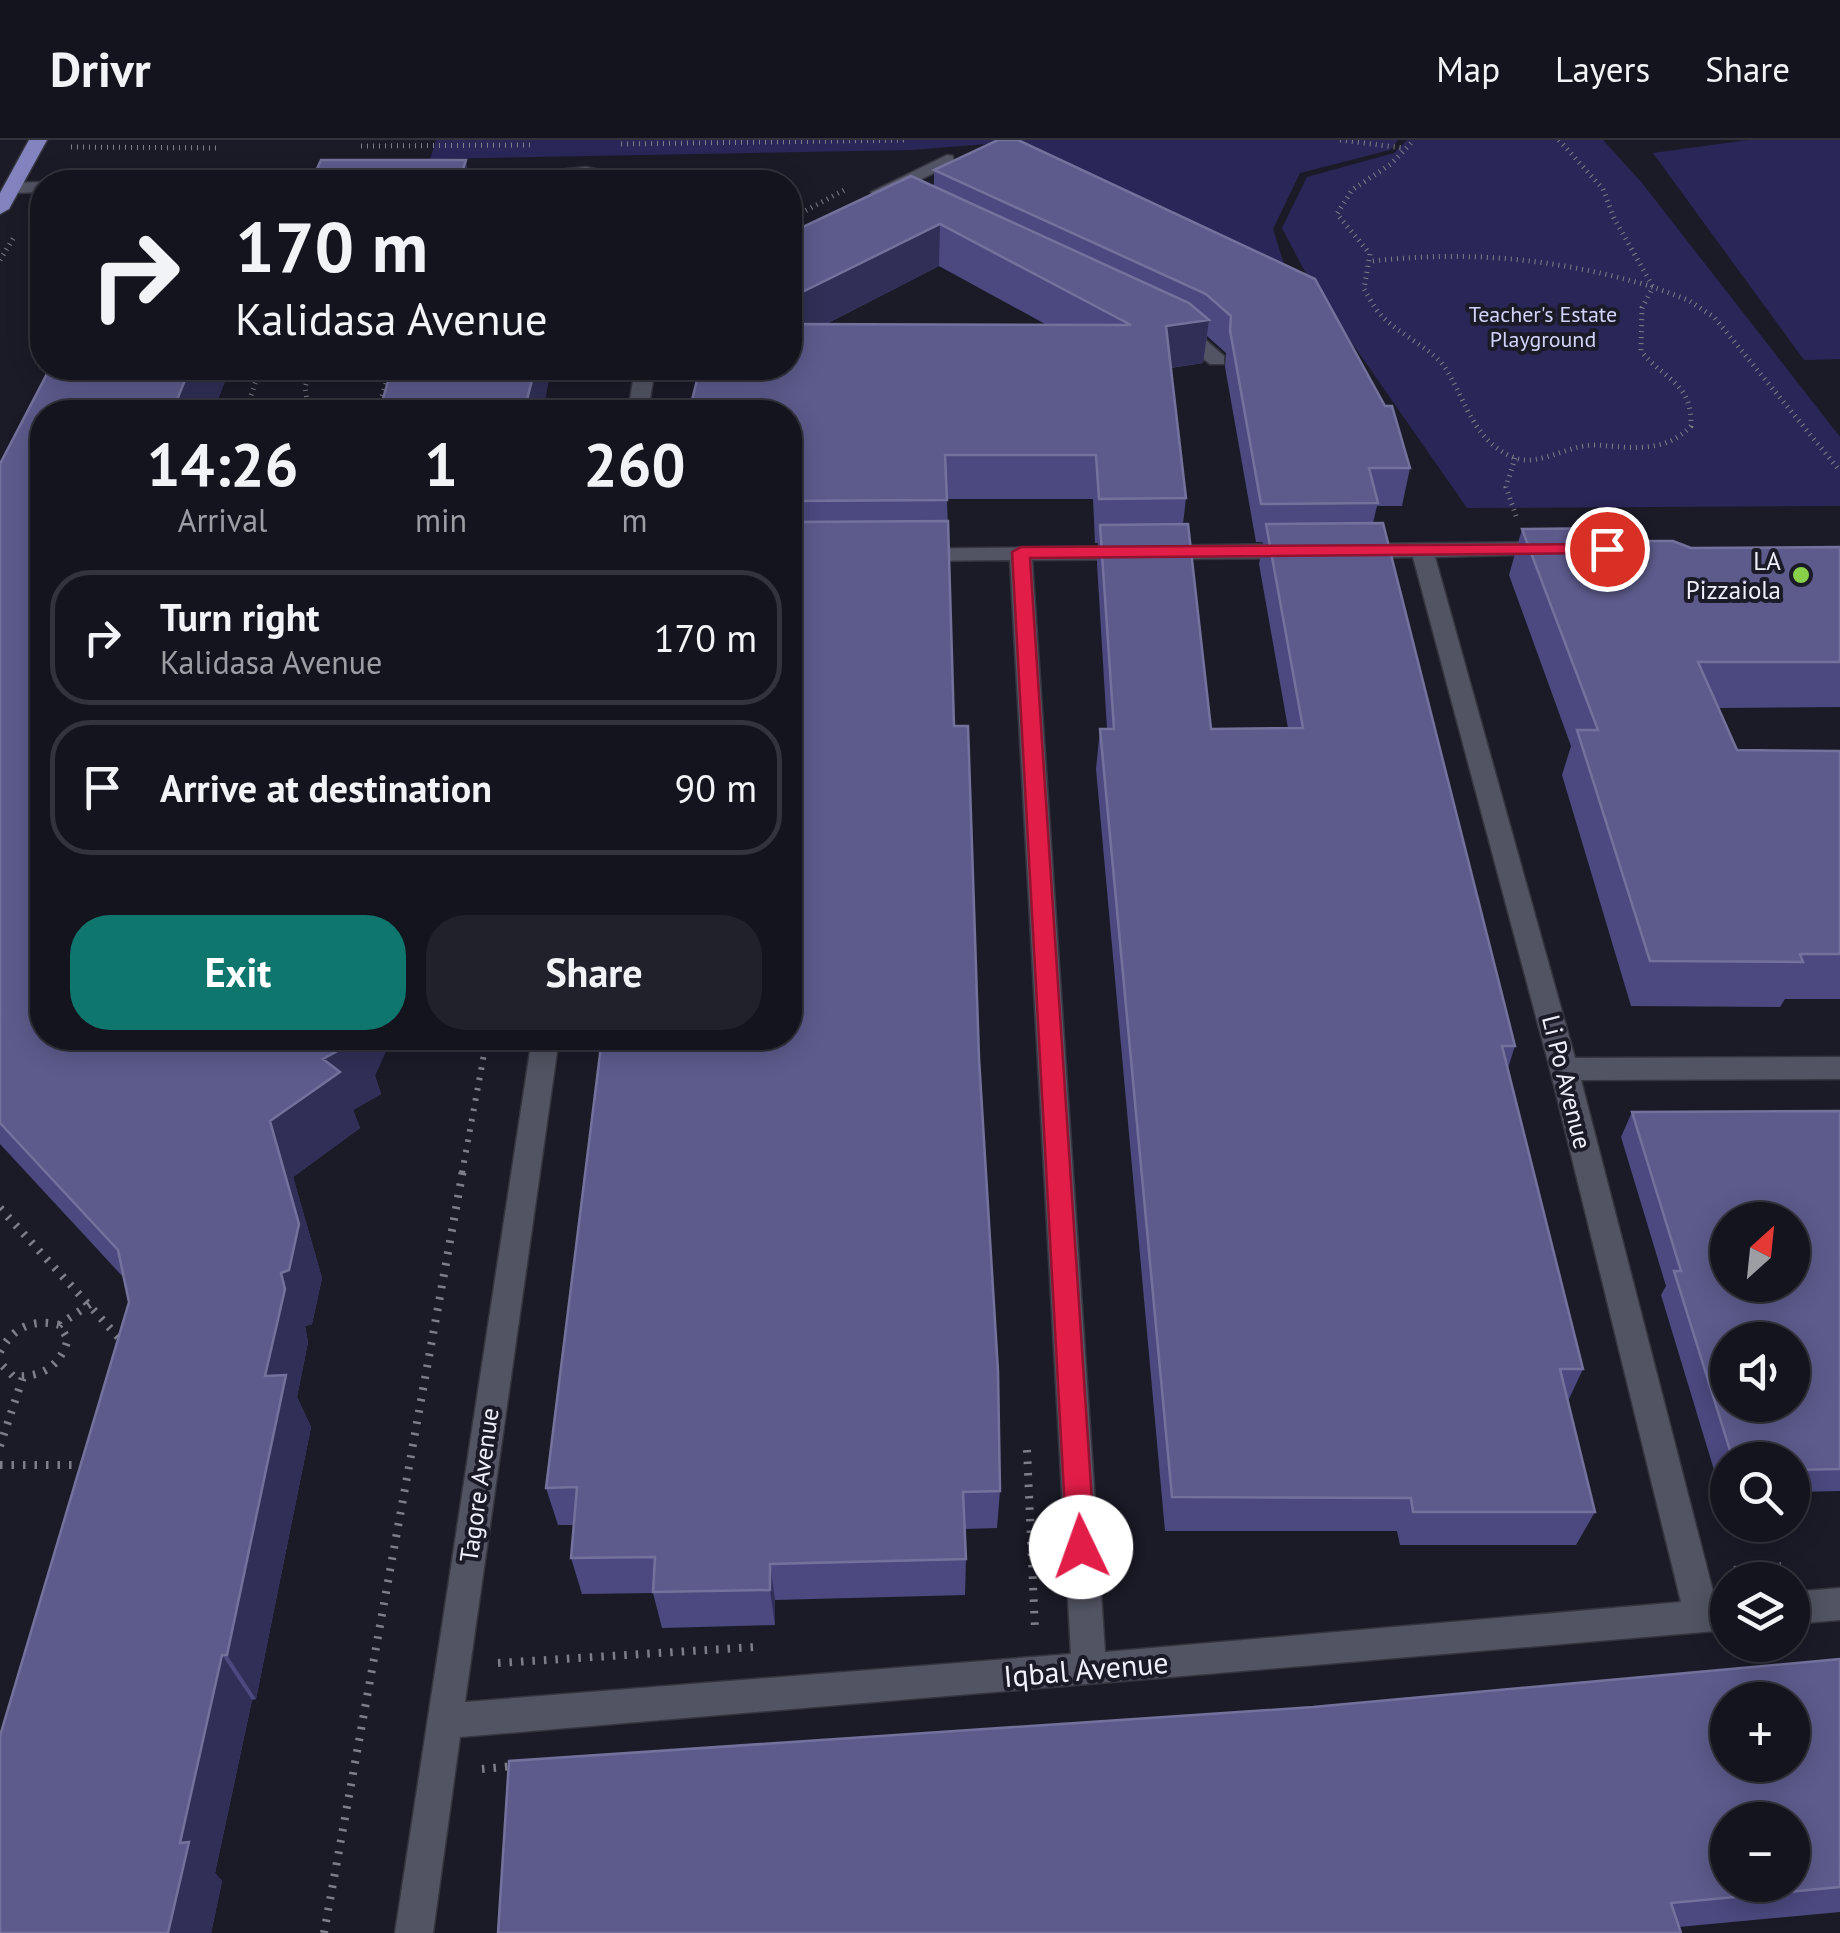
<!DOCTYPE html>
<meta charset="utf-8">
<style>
body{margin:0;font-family:"PT Sans",sans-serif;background:#21212b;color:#f1f3f6;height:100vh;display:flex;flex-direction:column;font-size:38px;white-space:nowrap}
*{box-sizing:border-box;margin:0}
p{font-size:32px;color:#9d9ea4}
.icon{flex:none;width:55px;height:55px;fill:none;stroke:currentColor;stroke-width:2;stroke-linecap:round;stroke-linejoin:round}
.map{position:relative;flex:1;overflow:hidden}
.drawer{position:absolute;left:30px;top:260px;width:772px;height:650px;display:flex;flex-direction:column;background:#14141e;border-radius:40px;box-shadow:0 5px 25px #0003,0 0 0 2px #33333c}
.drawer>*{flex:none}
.hud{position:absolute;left:30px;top:30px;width:772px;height:210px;border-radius:40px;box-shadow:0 5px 25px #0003,0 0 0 2px #33333c;background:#14141e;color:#f1f3f6;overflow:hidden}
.needle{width:65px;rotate:27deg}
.fabs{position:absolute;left:1710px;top:1062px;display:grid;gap:20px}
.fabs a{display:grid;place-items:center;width:100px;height:100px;border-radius:50%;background:#14141e;box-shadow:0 5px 25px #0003,0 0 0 2px #33333c;font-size:50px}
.pin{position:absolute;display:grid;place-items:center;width:85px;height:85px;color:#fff;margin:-42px;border:5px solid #fff;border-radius:50%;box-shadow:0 2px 10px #0007}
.me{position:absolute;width:110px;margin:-55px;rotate:357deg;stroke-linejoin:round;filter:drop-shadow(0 0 8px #0008)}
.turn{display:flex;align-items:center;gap:35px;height:210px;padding:0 40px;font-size:45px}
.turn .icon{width:130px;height:130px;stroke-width:2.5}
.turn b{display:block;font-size:70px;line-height:85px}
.eta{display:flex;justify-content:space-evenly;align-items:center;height:170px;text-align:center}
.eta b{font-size:60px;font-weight:600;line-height:70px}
.primary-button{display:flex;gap:20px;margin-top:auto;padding:20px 40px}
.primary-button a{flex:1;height:115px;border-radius:40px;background:#0f766e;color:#fff;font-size:40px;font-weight:600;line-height:115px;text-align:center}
.primary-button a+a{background:#21212b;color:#f1f3f6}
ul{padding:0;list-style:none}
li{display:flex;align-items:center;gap:30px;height:135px;margin:0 20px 15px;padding:0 20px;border:5px solid #33333c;border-radius:40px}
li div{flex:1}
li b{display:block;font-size:38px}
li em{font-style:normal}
header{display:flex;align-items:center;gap:60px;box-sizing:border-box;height:140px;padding:0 50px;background:#14141e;border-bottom:2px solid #33333c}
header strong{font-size:48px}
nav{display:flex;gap:55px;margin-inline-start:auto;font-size:35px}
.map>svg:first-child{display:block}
.green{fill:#2a2758}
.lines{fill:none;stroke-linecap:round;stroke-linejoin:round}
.service-casing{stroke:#35353f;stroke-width:3}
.minor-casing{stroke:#35353f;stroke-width:3}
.primary-casing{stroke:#35353f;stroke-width:3}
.path-far2{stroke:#7e7e89;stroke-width:5;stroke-dasharray:1 5;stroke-linecap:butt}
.path-far1{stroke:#7e7e89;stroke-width:6;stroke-dasharray:2.5 8;stroke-linecap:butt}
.path{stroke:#7e7e89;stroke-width:8;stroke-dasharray:2.5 9;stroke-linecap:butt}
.service{fill:#535463;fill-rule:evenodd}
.minor{fill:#535463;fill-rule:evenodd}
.primary{fill:#8383bf;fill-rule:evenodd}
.wall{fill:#4b497f;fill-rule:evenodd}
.shaded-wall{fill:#312f57}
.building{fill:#5d5b8c;stroke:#74729d;stroke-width:2.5;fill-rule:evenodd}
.route{fill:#e11d48;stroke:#92132f;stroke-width:2.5}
.poi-dot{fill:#88cf4a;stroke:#1b1b28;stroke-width:4}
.labels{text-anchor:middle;stroke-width:8;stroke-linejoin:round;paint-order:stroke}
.far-park-label{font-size:22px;fill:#d2d3f8;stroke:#1b1b28}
.poi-label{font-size:25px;fill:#eff0f9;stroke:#1b1b28;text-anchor:end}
.street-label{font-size:25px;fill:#eff0f9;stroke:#1b1b28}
.near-street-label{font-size:30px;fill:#eff0f9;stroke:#1b1b28}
</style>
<header>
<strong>Drivr</strong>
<nav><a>Map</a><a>Layers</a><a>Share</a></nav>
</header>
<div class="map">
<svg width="1840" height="1793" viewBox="0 0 1840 1793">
<rect width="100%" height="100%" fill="#1b1b28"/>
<!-- green -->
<path class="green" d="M436,0H1398L1390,10L1300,33L1273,89L1290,143L999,3L911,10L430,19Z
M1407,0H1603L1642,43L1840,297V366L1467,368L1313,147L1282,88L1307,37L1394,13Z
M1748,0H1840V219L1804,220L1653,13Z"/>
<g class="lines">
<!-- service casing -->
<g class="service-casing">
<path id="service" d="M947,15L953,16V24L886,56H874L871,52Z
M586,27L614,33L625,42L586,38L520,42L550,31Z
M350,35L356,36L357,42H213L222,37Z
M42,42H45L42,52L12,53L3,48L12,43Z
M1176,185L1200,195L1224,216V224H1210C1196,212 1179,203 1166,191Z"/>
</g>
<!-- minor casing -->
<g class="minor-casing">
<path id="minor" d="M635,228H655L648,272H628Z
M1554,402L1565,409L1562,414L1435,417L1575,918L1840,917V939L1581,940L1715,1459L1728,1458V1490L460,1597L433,1793H395L532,898H559L465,1562L1071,1514L1010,420L912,421L901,414L904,409L1299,404L1310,411L1299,418L1032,420L1105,1512L1681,1462L1550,929L1413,417L1357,418L1346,411L1357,404Z
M1840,1448V1480L1792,1484V1452Z"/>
</g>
<!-- primary casing -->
<g class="primary-casing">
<path id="primary" d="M29,0H47L9,69L0,74V53Z"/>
</g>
<!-- path-far2 -->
<path class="path-far2" d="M1340,0L1403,8
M1559,0L1603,49L1614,78L1653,147L1688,160L1714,177L1840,331
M621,4L908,0
M361,6L533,5
M71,7L218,8
M790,79L848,48
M0,120L14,97
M1373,121C1470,110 1560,119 1653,147L1642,168L1641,211C1665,241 1692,242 1691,286C1666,313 1632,308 1598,305C1571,303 1540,327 1515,318C1474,302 1467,263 1446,229C1431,207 1399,195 1381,175C1374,168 1369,157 1364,149L1370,114L1337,74L1352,50L1391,24L1414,0
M309,234H389L377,272
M245,272L259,233L309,234L305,248L308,266L301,272
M1515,318L1506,347L1516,376"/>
<!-- path-far1 -->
<path class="path-far1" d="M462,1033L487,898"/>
<!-- path -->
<path class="path" d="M0,1068L120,1199
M59,1185L90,1164
M0,1212C12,1188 33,1178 59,1185L68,1199C60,1227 41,1238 13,1236L0,1223
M0,1306L23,1237
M1027,1310L1035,1489
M0,1325H84
M1734,1430L1781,1426
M1742,1515L1789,1511
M498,1523L755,1507
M482,1629L514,1626
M324,1793L463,1030"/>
<!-- service -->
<use href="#service" class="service"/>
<!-- minor -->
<use href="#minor" class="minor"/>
<!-- primary -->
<use href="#primary" class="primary"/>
</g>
<!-- wall -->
<path class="wall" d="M934,30L1315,139L1410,328L1402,366H1377L1373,383L1515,906L1508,928L1583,1229L1568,1261L1595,1372L1576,1405H1400L1397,1391H1165L1096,629L1100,589H1107L1097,424L1098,403H1095L1093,359H947L954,586L979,918L1000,1351L997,1388L965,1389L966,1419L965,1455L775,1460V1485L662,1488L653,1453L582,1454L571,1418L573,1385H558L546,1348L600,916L597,898H790V272L691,264L934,46ZM939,126L1047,185L826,184ZM1207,196L1226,213L1225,227L1256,402H1263L1259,424L1288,588L1211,589L1183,384L1186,358L1171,228L1203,223Z
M50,228H230L213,272H42V898L375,936L381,954L353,970L360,988L293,1037L322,1138L312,1184L305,1186L308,1202L297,1257L311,1287L256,1559L252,1560L215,1733L222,1741L211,1793H0L129,1162L124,1138L0,1004V324Z
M1522,389L1691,408L1840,407V567L1718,568L1737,610L1840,611V859H1785L1780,867L1631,866L1562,635L1571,606L1509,435Z
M1840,971V1351L1792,1352V1320H1728V1353H1721L1661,1155L1666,1146L1621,997L1632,972Z
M1840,1519V1772L1679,1787L1313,1567Z"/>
<!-- shaded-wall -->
<path class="shaded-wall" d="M466,20L470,42H459Z
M940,84L939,126L790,202V158Z
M1209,180L1203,223L1162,229L1166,186Z
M190,228H230L213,272H172Z
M535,228H551L543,272H524Z
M355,898H392L375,936L381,954L353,970L360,988L293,1037L322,1138L312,1184L305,1186L308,1202L297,1257L311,1287L256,1559L227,1515L281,1133L270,981L323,919Z
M770,1424L775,1460V1485L770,1450Z
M222,1515L252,1560L215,1733L222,1741L211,1793H168L180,1703Z"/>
<!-- building -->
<path class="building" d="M998,0H1018L1315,139L1385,266H1392L1410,328H1369L1378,363L1261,364L1230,190L1231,176L1206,154L934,30Z
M321,20H466L459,42H311Z
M911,36L1189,163L1209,180L1166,186L1186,358L1099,359L1096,315H945L947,360L790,361V272H687L688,264H691L700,228H790V184L1131,185L940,84L790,158V93Z
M50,228H190L172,272H42V898H361L323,919L340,932L270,981L299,1084L289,1130L281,1133L285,1149L265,1236L286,1235L227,1515H222L180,1703L189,1702L168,1793H0V1596L129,1162L118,1110L0,983V324Z
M392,228H535L524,272H379Z
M948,381L954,586H968L979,918L998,1231L1000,1351L963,1352L966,1419L770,1424V1450L653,1452L655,1417L571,1418L577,1347L546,1348L602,898H790V382Z
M1383,383L1515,906H1502L1583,1229H1560L1595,1372H1413L1411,1358L1172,1357L1100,589H1114L1100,385L1188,384L1211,589L1303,588L1266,384Z
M1620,388L1625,401H1673L1691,408L1840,407V522H1698L1737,610L1840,611V814H1800L1803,822L1650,821L1577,590H1598L1522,389Z
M1840,971V1329L1792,1330V1320H1733L1674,1131H1681L1632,972ZM1728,1080H1792V1145H1728ZM1728,1200H1792V1265H1728Z
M1840,1519V1747L1671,1763L1681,1793H498L509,1621L1313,1567ZM1728,1560H1792V1625H1728ZM1728,1680H1792V1745H1728Z"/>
<!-- route -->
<path class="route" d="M1607,404L1613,405V413L1030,418L1095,1407L1091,1416L1081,1420L1071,1416L1067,1407L1012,412L1021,407Z"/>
<!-- markers -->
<circle class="poi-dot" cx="1801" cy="435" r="10"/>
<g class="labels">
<!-- far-park labels -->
<g class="far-park-label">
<text x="1543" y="182">Teacher's Estate<tspan x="1543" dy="25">Playground</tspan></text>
</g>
<!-- poi labels -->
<g class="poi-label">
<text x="1781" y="430">LA<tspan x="1781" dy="29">Pizzaiola</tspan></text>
</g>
<!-- street labels -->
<g class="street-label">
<text transform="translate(1567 942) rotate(76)" y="9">Li Po Avenue</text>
<text transform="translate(479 1345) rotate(-82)" y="9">Tagore Avenue</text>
</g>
<!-- near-street labels -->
<g class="near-street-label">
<text transform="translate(1086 1530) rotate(-5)" y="10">Iqbal Avenue</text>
</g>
</g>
</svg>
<div class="fabs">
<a><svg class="needle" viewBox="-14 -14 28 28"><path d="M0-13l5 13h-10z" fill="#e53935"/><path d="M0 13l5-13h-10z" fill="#9d9ea4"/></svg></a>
<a><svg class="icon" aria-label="sound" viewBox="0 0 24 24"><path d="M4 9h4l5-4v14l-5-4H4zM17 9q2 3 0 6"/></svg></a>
<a><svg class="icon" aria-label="search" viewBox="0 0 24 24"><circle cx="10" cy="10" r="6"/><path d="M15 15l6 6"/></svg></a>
<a><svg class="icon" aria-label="layers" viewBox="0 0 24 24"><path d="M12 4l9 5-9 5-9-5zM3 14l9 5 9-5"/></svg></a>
<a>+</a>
<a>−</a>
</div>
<div class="pin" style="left:1607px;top:409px;background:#d93025"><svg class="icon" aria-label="arrive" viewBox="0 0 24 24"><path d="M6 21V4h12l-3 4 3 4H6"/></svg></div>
<svg class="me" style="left:1081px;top:1407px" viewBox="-20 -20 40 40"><circle r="19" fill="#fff"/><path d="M0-13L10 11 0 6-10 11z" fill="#e11d48"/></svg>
<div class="hud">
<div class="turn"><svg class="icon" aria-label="right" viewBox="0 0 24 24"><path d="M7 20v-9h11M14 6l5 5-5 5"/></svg><div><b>170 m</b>Kalidasa Avenue</div></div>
</div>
<section class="drawer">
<div class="eta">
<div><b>14:26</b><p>Arrival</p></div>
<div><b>1</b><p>min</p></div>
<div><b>260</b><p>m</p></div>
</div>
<ul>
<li><svg class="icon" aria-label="right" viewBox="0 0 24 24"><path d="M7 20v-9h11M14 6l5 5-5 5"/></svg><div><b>Turn right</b><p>Kalidasa Avenue</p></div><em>170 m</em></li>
<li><svg class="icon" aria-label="arrive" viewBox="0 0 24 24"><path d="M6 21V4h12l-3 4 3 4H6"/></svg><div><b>Arrive at destination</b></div><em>90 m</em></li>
</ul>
<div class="primary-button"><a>Exit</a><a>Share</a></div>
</section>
</div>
